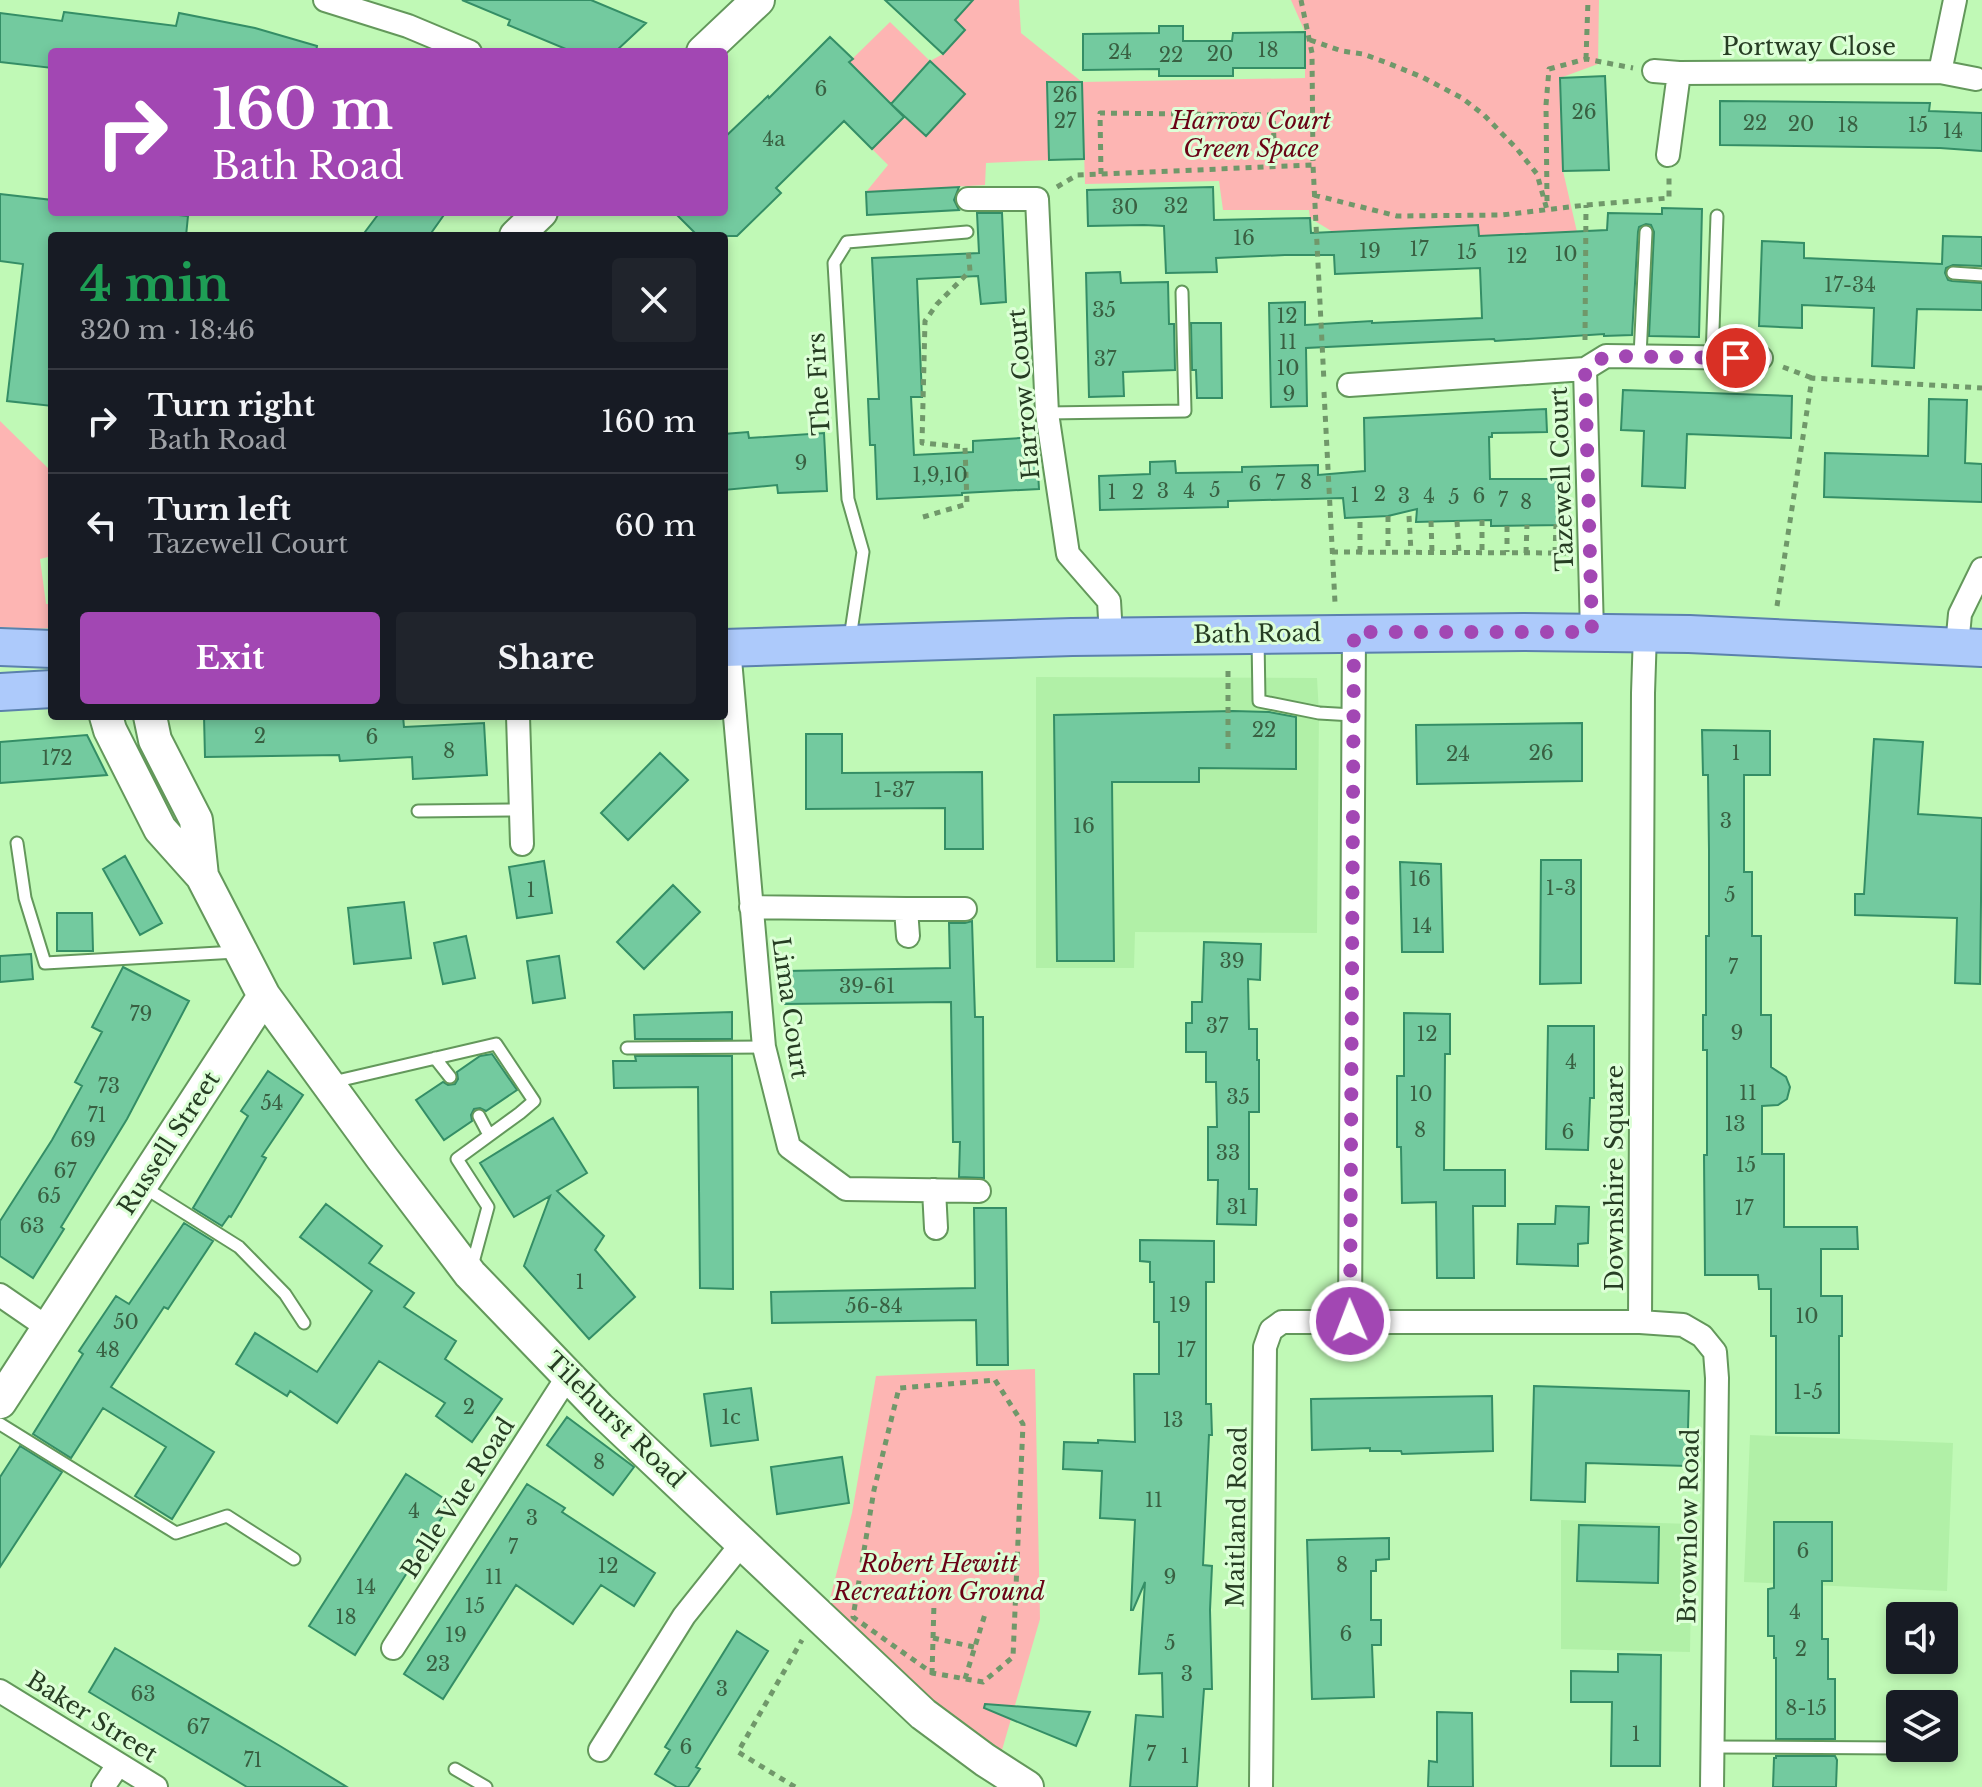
<!DOCTYPE html>
<meta charset="utf-8">
<style>
body{margin:0;font-family:"Libre Baskerville",serif;background:#20242c;color:#f1f3f6;height:100vh;display:flex;flex-direction:column;font-size:30px;white-space:nowrap}
*{box-sizing:border-box;margin:0}
p{font-size:26px;color:#9ea1a6}
.icon{flex:none;width:44px;height:44px;fill:none;stroke:currentColor;stroke-width:2;stroke-linecap:round;stroke-linejoin:round}
.map{position:relative;flex:1;overflow:hidden}
.sheet{position:absolute;left:48px;top:232px;width:680px;height:488px;display:flex;flex-direction:column;background:#171b24;border-radius:8px;box-shadow:0 4px 12px #0003}
.sheet>*{flex:none}
.guide{position:absolute;left:48px;top:48px;width:680px;height:168px;border-radius:8px;box-shadow:0 4px 12px #0003;background:#a247b3;color:#fff;overflow:hidden}
.buttons{position:absolute;left:1886px;top:1602px;display:grid;gap:16px}
.buttons a{display:grid;place-items:center;width:72px;height:72px;border-radius:8px;background:#171b24;box-shadow:0 4px 12px #0003;font-size:40px}
.pin{position:absolute;display:grid;place-items:center;width:68px;height:68px;color:#fff;margin:-34px;border:4px solid #fff;border-radius:50%;box-shadow:0 2px 8px #0007}
.me{position:absolute;width:88px;margin:-44px;rotate:359deg;stroke-linejoin:round;filter:drop-shadow(0 0 6px #0008)}
.turn{display:flex;align-items:center;gap:28px;height:168px;padding:0 32px;font-size:36px}
.turn .icon{width:104px;height:104px;stroke-width:2.5}
.turn b{display:block;font-size:56px;line-height:68px}
.round{display:grid;place-items:center;flex:none;width:84px;height:84px;border-radius:8px;background:#20242c}
.head{display:flex;align-items:center;justify-content:space-between;height:136px;padding:0 32px}
h1{font-size:48px;font-weight:700;line-height:60px;color:#1e9e55}
.cta{display:flex;gap:16px;margin-top:auto;padding:16px 32px}
.cta a{flex:1;height:92px;border-radius:8px;background:#a247b3;color:#fff;font-size:32px;font-weight:700;line-height:92px;text-align:center}
.cta a+a{background:#20242c;color:#f1f3f6}
ul{padding:0;list-style:none}
li{display:flex;align-items:center;gap:24px;height:104px;padding:0 32px;border-top:2px solid #363941}
li div{flex:1}
li b{display:block;font-size:30px}
li em{font-style:normal}
.map>svg:first-child{display:block}
.built{fill:#b1f0a7}
.green{fill:#fdb5b3;fill-rule:evenodd}
.building{fill:#73ca9f;stroke:#348e66;stroke-width:2}
.lines{fill:none;stroke-linecap:round;stroke-linejoin:round}
.lane-casing{stroke:#63985b;stroke-width:15}
.street-casing{stroke:#63985b;stroke-width:26}
.secondary-casing{stroke:#63985b;stroke-width:36}
.primary-casing{stroke:#5b81ad;stroke-width:40}
.path{stroke:#70986a;stroke-width:5;stroke-dasharray:6 6;stroke-linecap:butt}
.lane{stroke:#fff;stroke-width:11}
.street{stroke:#fff;stroke-width:22}
.secondary{stroke:#fff;stroke-width:32}
.primary{stroke:#adcafb;stroke-width:36}
.route{stroke:#a247b3;stroke-width:14;stroke-dasharray:0 25.2}
.labels{text-anchor:middle;stroke-width:6;stroke-linejoin:round;paint-order:stroke}
.number-label{font-size:20px;fill:#396042}
.street-label{font-size:24px;fill:#263d23;stroke:#ddffd7}
.park-label{font-size:24px;font-style:italic;fill:#6a0316;stroke:#ddffd7}
</style>
<div class="map">
<svg width="1982" height="1787" viewBox="0 0 1982 1787">
<rect width="100%" height="100%" fill="#c0f9b6"/>
<!-- built -->
<path class="built" d="M1036,677L1317,678L1319,713L1317,933L1135,932L1134,968H1036Z
M1750,1435L1953,1443L1947,1591L1744,1582Z
M1561,1520L1692,1524L1690,1652L1561,1649Z"/>
<!-- green -->
<path class="green" d="M973,0H1019L1021,33L1082,82L1305,78V32L1291,0H1599L1598,64L1560,78L1563,171L1577,232L1479,236L1478,225L1333,232L1310,218L1309,210H1223L1219,181L1085,184L1082,82L1047,83L1049,160L986,163L985,185L866,192L888,165L872,149L898,123L906,118L849,62L890,22L930,61L943,54L965,30L955,20ZM930,62L965,94L926,136L906,118L926,97Z
M0,421L52,472V556L40,559L46,604H52V628L35,629L0,627Z
M1035,1369L1040,1619L1002,1750L926,1698L825,1618L852,1513L876,1376Z"/>
<!-- building -->
<path class="building" d="M462,0H591L646,23L615,52H573L508,25L510,20Z
M885,0H973L955,20L965,30L943,54Z
M64,12L176,26L179,13L255,28L317,46L316,52H52V68L0,62V13L62,21Z
M1159,26H1183V41H1232L1233,33L1305,32V68H1233V76H1159V69L1083,70V34L1159,33Z
M830,37L853,59L849,62L904,117L872,149L844,121L776,188L781,193L737,236H698L674,212H724V138L768,96L769,98Z
M930,61L965,94L926,136L891,104Z
M1605,76L1609,170L1563,171L1560,78Z
M1047,82H1082L1084,159L1049,160Z
M1720,101L1930,103L1929,111L1982,113V151L1940,148L1720,145Z
M959,187L954,200L959,210L867,215L866,192Z
M1213,187L1214,220L1310,218L1311,233L1478,225L1479,236L1607,230L1608,213L1662,214V208L1702,209L1699,337L1649,336L1654,232L1651,225L1646,224L1639,227L1638,232L1632,335L1604,336V334L1495,341L1494,339L1306,348L1307,406L1271,407L1269,303L1305,302V325L1372,321V323L1482,318L1480,268L1335,274L1334,255H1285L1216,258L1217,272L1166,273L1164,226L1144,225L1088,226L1087,190Z
M0,194L52,200V212H152L188,216L186,236H52V406L7,401L23,264L0,261Z
M380,212H446L429,236H362Z
M977,213H1002L1006,302L981,304L978,276L917,279L922,397H911L914,455L973,452V441L1036,437L1039,489L962,493V495L877,499L875,445H870L868,399H879L872,258L979,253Z
M1943,236L1982,237V266L1953,265L1946,268L1945,273L1948,280L1952,281L1982,283V310L1917,309L1914,368L1872,366L1874,308L1802,305V328L1759,326L1762,241L1804,243V258L1942,264Z
M1120,272L1121,283L1168,282L1169,324H1174L1175,370L1123,372L1124,396L1089,397L1086,273Z
M1191,323H1221L1222,398H1197L1196,370H1192Z
M1623,390L1792,396L1791,438L1687,434L1685,488L1642,486L1644,431L1621,430Z
M1929,399L1967,400L1965,463L1982,464V502L1824,497L1825,453L1928,456Z
M1546,409L1547,432L1492,433V437H1489L1490,479H1563L1565,525L1491,526V520L1416,522L1417,509L1388,516L1345,518L1343,498L1228,501V507L1100,510L1099,476L1150,474V462L1175,461L1176,473L1242,472V467L1318,465V475L1365,471L1364,418Z
M748,432L749,438L824,433L827,491L778,493L777,485L724,490V434Z
M1233,711L1269,712L1296,717V769L1199,768V782H1112L1114,961H1057L1054,715Z
M204,716H403L404,727L484,723L487,775L413,779L412,757L340,761L339,755L205,757Z
M1582,723V781L1417,784L1416,725Z
M1702,730L1770,731V775H1744V872H1752V936H1761V1015H1771V1067L1786,1077L1790,1087L1787,1099L1778,1105L1762,1106V1154H1784V1227H1857L1858,1249H1821V1296H1842V1336H1839V1433H1776V1336H1771V1289H1759L1758,1275H1705L1704,1155H1707V1050H1703V1015H1706V936H1709V850L1708,775H1703Z
M806,734H842V773L982,772L983,849H945V808L806,809Z
M87,735L107,775L0,783V742Z
M1874,739L1923,742L1918,814L1982,818L1980,984L1955,983L1957,918L1855,915V894H1864Z
M660,753L688,780L628,840L601,813Z
M125,856L162,923L140,935L103,869Z
M1541,860H1581V983L1540,984Z
M544,861L552,913L517,918L509,867Z
M1400,862L1441,864L1443,952H1402Z
M673,885L700,912L644,969L617,942Z
M404,902L411,958L354,964L348,908Z
M57,913H92L93,951H57Z
M972,921L975,1017H983L984,1178L959,1177L960,1142H953L951,1002L785,1004V971L950,968L949,923H965Z
M466,936L475,978L443,984L434,943Z
M1204,942L1261,944L1260,980L1248,979L1249,1029H1257V1060H1259V1112H1249V1189H1257L1256,1225L1217,1224L1218,1180H1208V1127H1217L1216,1082H1206V1052H1186V1023H1192V1002H1202Z
M31,954L33,979L0,982V956Z
M559,956L565,998L533,1003L527,961Z
M123,967L189,1001L127,1119L61,1227L64,1229L33,1278L0,1256V1221L52,1140L82,1086L75,1082L102,1032L92,1027Z
M732,1012V1039H635L634,1015Z
M1404,1013L1450,1014V1054H1445L1444,1170H1505V1206H1473L1474,1278H1437L1436,1202L1402,1203L1401,1147H1397V1076H1404Z
M1548,1026H1594V1098H1590L1588,1150L1546,1149Z
M492,1054L517,1090L486,1111L480,1108L474,1109L471,1115L472,1121L444,1140L416,1100L443,1082L448,1085L455,1084L458,1079L457,1072L480,1056Z
M635,1056H732L733,1289L700,1288L698,1087L614,1088L613,1061H636Z
M268,1071L303,1095L262,1156L266,1158L231,1217L229,1216L222,1226L193,1208L248,1116L241,1111Z
M553,1118L587,1173L557,1191L604,1236L595,1250L635,1297L589,1339L524,1266L550,1196L514,1217L480,1163Z
M326,1204L382,1246L369,1263L414,1293L404,1307L456,1341L445,1359L502,1399L472,1442L436,1416L445,1403L379,1361L337,1423L290,1391L287,1396L236,1364L255,1333L317,1372L372,1291L300,1237Z
M1556,1206L1589,1207L1588,1243L1578,1244V1266L1517,1264L1518,1224H1555Z
M974,1208H1006L1008,1365H977L976,1320L772,1323L771,1292L975,1288Z
M184,1223L213,1241L168,1309L164,1307L111,1387L214,1452L172,1519L135,1496L166,1447L103,1408L71,1458L33,1434L83,1354L79,1351L116,1296L129,1304Z
M1140,1240L1214,1241V1282H1206V1404H1211L1212,1435H1209L1203,1565L1212,1566L1210,1610L1212,1689H1204L1197,1787H1130L1136,1715L1163,1717L1162,1673L1139,1674L1145,1582L1133,1610H1131L1135,1520L1100,1518L1102,1471L1063,1469L1064,1442L1098,1443V1440L1135,1442L1134,1374H1159V1322H1154V1282H1150V1262L1140,1261Z
M1534,1386L1689,1391L1687,1466L1586,1463L1585,1502L1531,1500Z
M751,1388L758,1440L711,1446L704,1394Z
M1492,1396L1493,1451L1402,1454L1401,1451H1370V1448L1312,1450L1311,1399Z
M567,1417L634,1467L613,1495L547,1445Z
M20,1446L62,1472L0,1567V1477Z
M842,1457L849,1503L777,1514L771,1467Z
M406,1474L451,1503L355,1655L309,1626Z
M527,1484L565,1508L562,1512L655,1573L634,1606L601,1585L573,1624L516,1585L443,1699L404,1674Z
M1774,1522H1832V1581H1822V1639H1828V1679H1835V1739H1776V1658H1774V1636H1768V1589L1774,1588Z
M1579,1525L1659,1527L1658,1583L1577,1581Z
M1389,1538V1559L1376,1560V1571H1371V1620H1381V1645H1372L1374,1697L1312,1699L1307,1540Z
M737,1631L768,1651L696,1767L700,1769L688,1787H677L655,1774L670,1750L665,1747Z
M115,1648L280,1746L347,1787H247L89,1692Z
M1618,1654L1661,1655L1660,1766H1611L1612,1702H1571V1671L1618,1672Z
M985,1704L1090,1712L1076,1746L984,1708Z
M1437,1712L1472,1713L1473,1787H1428L1429,1761L1437,1762Z
M1776,1756H1835L1837,1760L1836,1787H1773L1774,1758H1776Z"/>
<g class="lines">
<!-- lane casing -->
<g class="lane-casing">
<path id="lane" d="M1953,273L1982,275
M1640,356L1646,232
M1712,358L1717,216
M1047,413L1185,411L1182,292
M850,638L863,552L848,499L834,263L847,242L967,232
M1258,638L1259,701L1319,713L1353,715
M418,811L520,810
M17,843L25,898L45,963L236,952
M627,1048L764,1047
M435,1058L450,1077
M333,1082L496,1044L534,1101L520,1113L457,1159L488,1207L472,1266
M479,1116L489,1135
M142,1186L239,1247L285,1294L304,1323
M0,1424L176,1533L227,1516L294,1559
M1712,1747L1900,1748
M455,1769L486,1787"/>
</g>
<!-- street casing -->
<g class="street-casing">
<path id="street" d="M325,0L408,26L470,52
M1654,71L1679,73L1940,72L1976,79
M1940,72L1955,0
M1668,155L1679,73
M968,199H1037L1047,413L1068,554L1109,601L1111,636
M1585,369L1592,632
M1349,385L1585,369L1606,356L1761,358
M1957,646L1960,614L1982,569
M729,648L764,1047L789,1147L846,1189L979,1191
M518,716L522,844
M751,907L906,909L908,936
M906,909H965
M934,1190L936,1228
M0,1295L48,1328
M1350,1321L1354,632
M1640,1322L1643,693L1645,633
M393,1648L568,1376
M0,1691L156,1787
M600,1750L684,1616L743,1542
M103,1787L118,1765
M1261,1787L1265,1347L1271,1330L1282,1322H1640L1683,1325L1702,1336L1715,1352L1717,1378L1712,1787"/>
</g>
<!-- secondary casing -->
<g class="secondary-casing">
<path id="secondary" d="M703,52L758,0
M516,236L541,212
M106,716L110,730L160,829L202,876L264,996L382,1158L470,1274L599,1408L923,1714L985,1760L1027,1787
M150,716L155,740L196,820L202,876
M0,1402L264,996"/>
</g>
<!-- primary casing -->
<g class="primary-casing">
<path id="primary" d="M0,647L52,649
M724,648L1072,637L1524,632L1689,634L1982,648
M0,692L52,689"/>
</g>
<!-- path -->
<path class="path" d="M1301,0L1312,53L1313,165L1324,382
M1310,40L1342,51L1363,54L1385,62L1422,77L1462,98L1484,115L1517,149L1537,174L1547,210
M1586,59L1588,0
M1101,174L1100,113L1273,115L1275,167
M1057,187L1077,175L1313,165
M1314,195L1397,216L1502,215L1586,205L1669,198V177
M1547,201L1546,105L1549,69L1586,59L1633,68
M1585,340L1586,205
M1783,367L1812,378
M1324,392L1335,603
M1388,516V552
M1409,516L1411,552
M923,517L967,504L965,447L922,443L925,321L937,304L970,271L968,248
M1482,520V553
M1431,521L1432,552
M1457,521L1459,552
M1507,526V552
M1332,552L1569,553
M1360,552V517
M1526,553L1527,525
M1555,553L1556,524
M1777,606L1812,378L1982,388
M1228,671V749H1233
M995,1380L1023,1424L1013,1657L983,1682L932,1673L853,1617L874,1490L899,1388Z
M933,1638L974,1647
M932,1674L934,1603
M965,1679L985,1614
M795,1787L738,1752L802,1640"/>
<!-- lane -->
<use href="#lane" class="lane"/>
<!-- street -->
<use href="#street" class="street"/>
<!-- secondary -->
<use href="#secondary" class="secondary"/>
<!-- primary -->
<use href="#primary" class="primary"/>
</g>
<g class="lines">
<!-- route -->
<path class="route" d="M1350,1321L1354,632H1592L1585,369L1606,356L1736,358"/>
</g>
<g class="labels">
<!-- number labels -->
<g class="number-label">
<text x="1268" y="57">18</text>
<text x="1120" y="59">24</text>
<text x="1220" y="61">20</text>
<text x="1171" y="62">22</text>
<text x="821" y="96">6</text>
<text x="1065" y="102">26</text>
<text x="1584" y="119">26</text>
<text x="1065" y="128">27</text>
<text x="1755" y="130">22</text>
<text x="1801" y="131">20</text>
<text x="1848" y="132">18</text>
<text x="1918" y="132">15</text>
<text x="1953" y="138">14</text>
<text x="774" y="146">4a</text>
<text x="1176" y="213">32</text>
<text x="1125" y="214">30</text>
<text x="1244" y="245">16</text>
<text x="1419" y="256">17</text>
<text x="1370" y="258">19</text>
<text x="1467" y="259">15</text>
<text x="1566" y="261">10</text>
<text x="1517" y="263">12</text>
<text x="1850" y="292">17-34</text>
<text x="1104" y="317">35</text>
<text x="1287" y="323">12</text>
<text x="1288" y="349">11</text>
<text x="1105" y="366">37</text>
<text x="1288" y="375">10</text>
<text x="1289" y="401">9</text>
<text x="801" y="470">9</text>
<text x="940" y="482">1,9,10</text>
<text x="1306" y="489">8</text>
<text x="1280" y="490">7</text>
<text x="1255" y="491">6</text>
<text x="1215" y="497">5</text>
<text x="1163" y="498">3</text>
<text x="1189" y="498">4</text>
<text x="1112" y="499">1</text>
<text x="1138" y="499">2</text>
<text x="1380" y="501">2</text>
<text x="1355" y="502">1</text>
<text x="1404" y="503">3</text>
<text x="1429" y="503">4</text>
<text x="1479" y="503">6</text>
<text x="1454" y="504">5</text>
<text x="1503" y="507">7</text>
<text x="1526" y="509">8</text>
<text x="1264" y="737">22</text>
<text x="260" y="743">2</text>
<text x="372" y="744">6</text>
<text x="449" y="758">8</text>
<text x="1541" y="760">26</text>
<text x="1736" y="760">1</text>
<text x="1458" y="761">24</text>
<text x="57" y="765">172</text>
<text x="894" y="797">1-37</text>
<text x="1726" y="828">3</text>
<text x="1084" y="833">16</text>
<text x="1420" y="886">16</text>
<text x="1561" y="895">1-3</text>
<text x="531" y="897">1</text>
<text x="1730" y="902">5</text>
<text x="1422" y="933">14</text>
<text x="1232" y="968">39</text>
<text x="1733" y="974">7</text>
<text x="867" y="993">39-61</text>
<text x="141" y="1021">79</text>
<text x="1217" y="1033">37</text>
<text x="1737" y="1040">9</text>
<text x="1427" y="1041">12</text>
<text x="1571" y="1069">4</text>
<text x="109" y="1093">73</text>
<text x="1748" y="1100">11</text>
<text x="1421" y="1101">10</text>
<text x="1238" y="1104">35</text>
<text x="272" y="1110">54</text>
<text x="97" y="1122">71</text>
<text x="1735" y="1131">13</text>
<text x="1420" y="1137">8</text>
<text x="1568" y="1139">6</text>
<text x="83" y="1147">69</text>
<text x="1228" y="1160">33</text>
<text x="1746" y="1172">15</text>
<text x="65" y="1178">67</text>
<text x="49" y="1203">65</text>
<text x="1237" y="1214">31</text>
<text x="1744" y="1215">17</text>
<text x="32" y="1233">63</text>
<text x="580" y="1289">1</text>
<text x="1180" y="1312">19</text>
<text x="874" y="1313">56-84</text>
<text x="1807" y="1323">10</text>
<text x="126" y="1329">50</text>
<text x="108" y="1357">48</text>
<text x="1186" y="1357">17</text>
<text x="1808" y="1399">1-5</text>
<text x="469" y="1414">2</text>
<text x="731" y="1424">1c</text>
<text x="1173" y="1427">13</text>
<text x="599" y="1469">8</text>
<text x="1154" y="1507">11</text>
<text x="414" y="1518">4</text>
<text x="532" y="1525">3</text>
<text x="513" y="1554">7</text>
<text x="1803" y="1558">6</text>
<text x="1342" y="1572">8</text>
<text x="608" y="1573">12</text>
<text x="494" y="1584">11</text>
<text x="1170" y="1584">9</text>
<text x="366" y="1594">14</text>
<text x="475" y="1613">15</text>
<text x="1795" y="1619">4</text>
<text x="346" y="1624">18</text>
<text x="1346" y="1641">6</text>
<text x="456" y="1642">19</text>
<text x="1170" y="1650">5</text>
<text x="1801" y="1656">2</text>
<text x="438" y="1671">23</text>
<text x="1187" y="1681">3</text>
<text x="722" y="1696">3</text>
<text x="143" y="1701">63</text>
<text x="1806" y="1715">8-15</text>
<text x="198" y="1734">67</text>
<text x="1636" y="1741">1</text>
<text x="686" y="1754">6</text>
<text x="1151" y="1761">7</text>
<text x="1185" y="1763">1</text>
<text x="253" y="1767">71</text>
</g>
<!-- street labels -->
<g class="street-label">
<text x="1809" y="55">Portway Close</text>
<text transform="translate(819 384) rotate(-93)" y="8">The Firs</text>
<text transform="translate(1024 394) rotate(-95)" y="8">Harrow Court</text>
<text transform="translate(1562 479) rotate(-92)" y="8">Tazewell Court</text>
<text transform="translate(1257 634) rotate(-1)" y="8">Bath Road</text>
<text transform="translate(790 1008) rotate(82)" y="8">Lima Court</text>
<text transform="translate(169 1143) rotate(-57)" y="8">Russell Street</text>
<text transform="translate(1615 1178) rotate(-90)" y="8">Downshire Square</text>
<text transform="translate(615 1420) rotate(44)" y="8">Tilehurst Road</text>
<text transform="translate(458 1498) rotate(-57)" y="8">Belle Vue Road</text>
<text transform="translate(1237 1517) rotate(-89)" y="8">Maitland Road</text>
<text transform="translate(1689 1526) rotate(-89)" y="8">Brownlow Road</text>
<text transform="translate(92 1717) rotate(32)" y="8">Baker Street</text>
</g>
<!-- park labels -->
<g class="park-label">
<text x="1251" y="129">Harrow Court<tspan x="1251" dy="28">Green Space</tspan></text>
<text x="939" y="1572">Robert Hewitt<tspan x="939" dy="28">Recreation Ground</tspan></text>
</g>
</g>
</svg>
<div class="buttons">
<a><svg class="icon" aria-label="sound" viewBox="0 0 24 24"><path d="M4 9h4l5-4v14l-5-4H4zM17 9q2 3 0 6"/></svg></a>
<a><svg class="icon" aria-label="layers" viewBox="0 0 24 24"><path d="M12 4l9 5-9 5-9-5zM3 14l9 5 9-5"/></svg></a>
</div>
<div class="pin" style="left:1736px;top:358px;background:#d93025"><svg class="icon" aria-label="arrive" viewBox="0 0 24 24"><path d="M6 21V4h12l-3 4 3 4H6"/></svg></div>
<svg class="me" style="left:1350px;top:1321px" viewBox="-20 -20 40 40"><circle r="17" fill="#a247b3" stroke="#fff" stroke-width="3"/><path d="M0-11L8 9 0 5-8 9z" fill="#fff"/></svg>
<div class="guide">
<div class="turn"><svg class="icon" aria-label="right" viewBox="0 0 24 24"><path d="M7 20v-9h11M14 6l5 5-5 5"/></svg><div><b>160 m</b>Bath Road</div></div>
</div>
<section class="sheet">
<div class="head"><div><h1>4 min</h1><p>320 m · 18:46</p></div><a class="round"><svg class="icon" aria-label="close" viewBox="0 0 24 24"><path d="M6 6l12 12M18 6L6 18"/></svg></a></div>
<ul>
<li><svg class="icon" aria-label="right" viewBox="0 0 24 24"><path d="M7 20v-9h11M14 6l5 5-5 5"/></svg><div><b>Turn right</b><p>Bath Road</p></div><em>160 m</em></li>
<li><svg class="icon" aria-label="left" viewBox="0 0 24 24"><path d="M17 20v-9H6M10 6l-5 5 5 5"/></svg><div><b>Turn left</b><p>Tazewell Court</p></div><em>60 m</em></li>
</ul>
<div class="cta"><a>Exit</a><a>Share</a></div>
</section>
</div>
